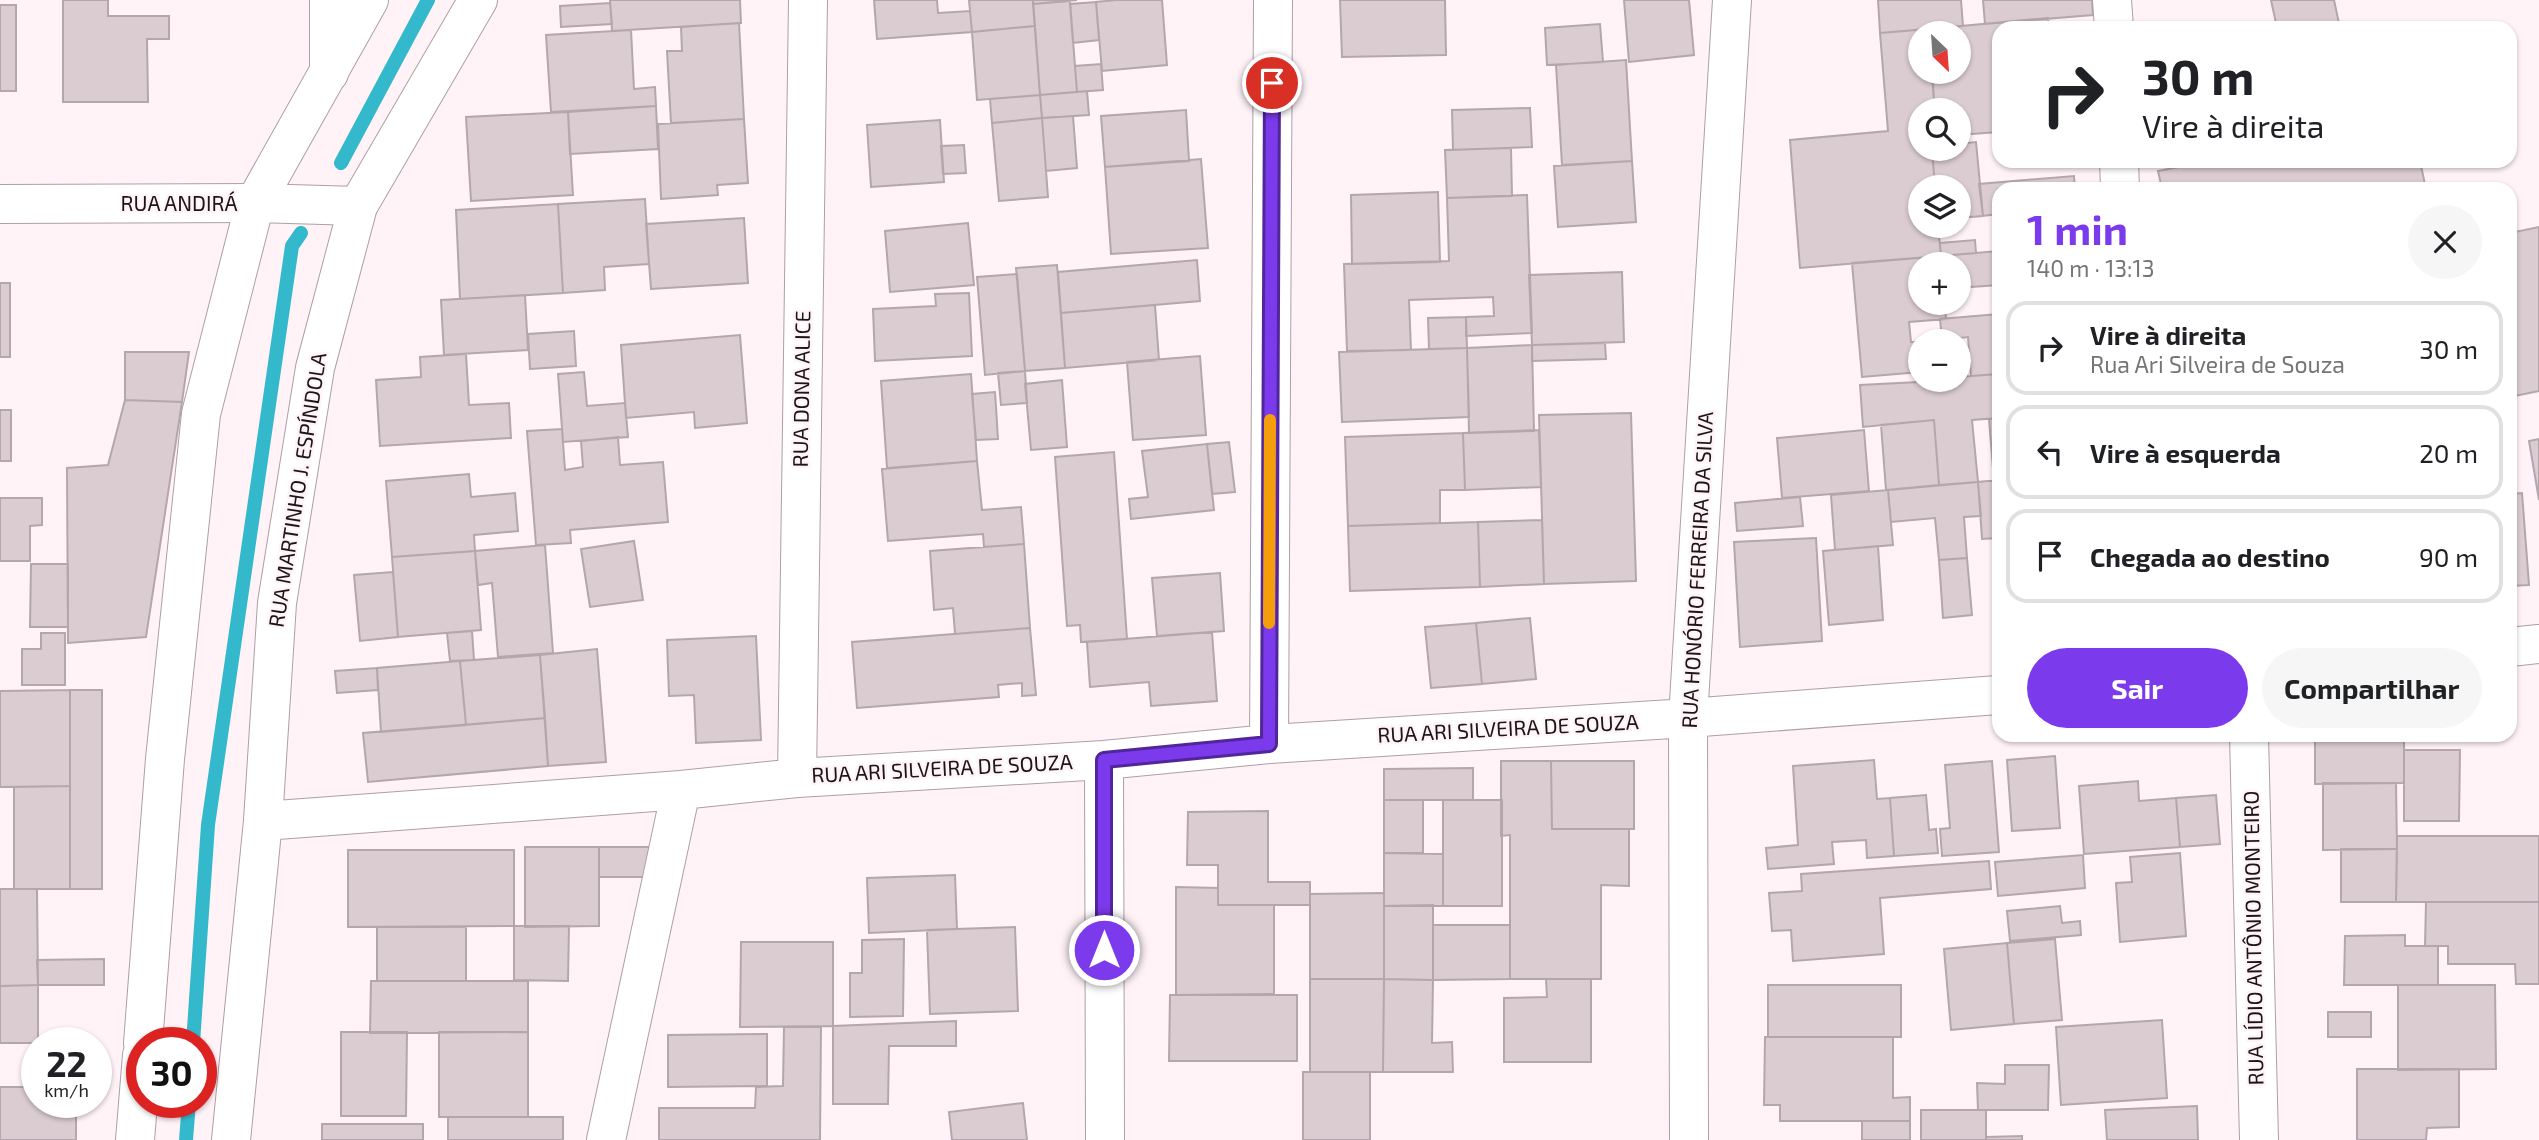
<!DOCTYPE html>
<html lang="pt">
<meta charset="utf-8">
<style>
body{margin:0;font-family:"Exo 2",sans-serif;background:#f6f6f6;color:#202124;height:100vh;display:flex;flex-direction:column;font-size:26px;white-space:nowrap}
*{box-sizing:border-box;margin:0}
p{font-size:23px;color:#757577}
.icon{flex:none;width:38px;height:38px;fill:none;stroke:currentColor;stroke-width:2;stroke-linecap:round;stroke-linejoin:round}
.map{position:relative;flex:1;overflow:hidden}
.sheet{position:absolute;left:1992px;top:182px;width:525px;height:560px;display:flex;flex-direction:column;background:#fff;border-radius:21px;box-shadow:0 2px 5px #0004}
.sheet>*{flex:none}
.guide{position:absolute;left:1992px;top:21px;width:525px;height:147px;border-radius:21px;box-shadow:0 2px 5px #0004;background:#fff;color:#202124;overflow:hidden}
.needle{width:46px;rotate:155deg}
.tools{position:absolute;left:1908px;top:21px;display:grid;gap:14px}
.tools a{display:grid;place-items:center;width:63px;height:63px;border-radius:50%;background:#fff;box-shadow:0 2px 5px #0004;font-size:35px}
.speed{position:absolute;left:21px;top:1027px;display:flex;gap:14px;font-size:35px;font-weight:700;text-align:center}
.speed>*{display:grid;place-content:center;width:91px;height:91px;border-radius:50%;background:#fff;box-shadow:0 2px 5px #0004;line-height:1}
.speed small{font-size:18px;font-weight:400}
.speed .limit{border:10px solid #d22;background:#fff;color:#111}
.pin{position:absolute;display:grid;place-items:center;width:60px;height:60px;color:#fff;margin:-30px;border:4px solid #fff;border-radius:50%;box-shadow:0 2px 7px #0007}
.me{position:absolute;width:77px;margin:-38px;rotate:0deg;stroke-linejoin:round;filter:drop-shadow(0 0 5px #0008)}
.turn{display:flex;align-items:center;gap:24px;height:147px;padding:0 35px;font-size:32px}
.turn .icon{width:91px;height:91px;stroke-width:2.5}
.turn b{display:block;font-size:49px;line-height:60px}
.round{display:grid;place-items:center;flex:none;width:74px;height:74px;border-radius:37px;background:#f6f6f6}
.overview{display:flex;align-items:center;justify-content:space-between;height:119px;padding:0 35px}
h1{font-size:42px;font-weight:700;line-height:52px;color:#7c3aed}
.primary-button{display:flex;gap:14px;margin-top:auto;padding:14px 35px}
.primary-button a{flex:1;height:80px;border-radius:42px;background:#7c3aed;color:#fff;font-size:28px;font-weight:700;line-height:80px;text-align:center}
.primary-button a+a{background:#f6f6f6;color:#202124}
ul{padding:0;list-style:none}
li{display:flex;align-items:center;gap:21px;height:94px;margin:0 14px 10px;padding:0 21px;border:4px solid #e0e0e0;border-radius:21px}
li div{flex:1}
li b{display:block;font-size:26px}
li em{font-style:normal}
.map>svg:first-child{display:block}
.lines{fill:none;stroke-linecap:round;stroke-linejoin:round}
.stream{stroke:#34b9cc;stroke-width:14}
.building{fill:#dbccd2;stroke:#b4a6ac;stroke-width:2}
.street-casing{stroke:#ad9fa5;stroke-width:40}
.secondary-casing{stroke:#ad9fa5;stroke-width:40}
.street{stroke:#fff;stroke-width:38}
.secondary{stroke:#fff;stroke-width:38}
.route-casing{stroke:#51269a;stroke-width:18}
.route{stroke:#7c3aed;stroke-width:12}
.slow{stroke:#f59e0b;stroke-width:12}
.labels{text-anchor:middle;stroke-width:5;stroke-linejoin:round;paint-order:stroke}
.street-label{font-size:21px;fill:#1a1517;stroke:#fff3f8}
</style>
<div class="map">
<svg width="2539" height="1140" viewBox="0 0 2539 1140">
<rect width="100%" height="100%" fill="#fff3f8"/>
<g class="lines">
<!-- stream -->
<path class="stream" d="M341,163L428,0
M193,1043L208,825L292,246L301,233
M186,1140L189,1102"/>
</g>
<!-- building -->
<path class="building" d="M63,0H108V16H169V39H147L148,102H63Z
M610,0H740L741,23L612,31Z
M874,0H937L938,13L970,11L972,32L877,39Z
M969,0H1033L1035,26L972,32Z
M1033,0H1077L1033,4Z
M1116,0H1162L1167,65L1102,71L1096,2Z
M1340,0H1445L1446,55L1342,57Z
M1624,0H1689L1694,55L1629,62Z
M1878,0H1961L1963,26L1880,33Z
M1983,0H2092L2093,15L1985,24Z
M2271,0H2334L2340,28H2277Z
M1070,1L1077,92L1040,95L1033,4Z
M1096,2L1099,40L1073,43L1070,4Z
M610,3L612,24L561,27L560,6Z
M0,5H16V91H0Z
M2048,18L2049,28H1998V132L1958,135V110H1935L1932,72H1958V33H1929V29Z
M739,23L744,119L671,123L667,51H682L681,27Z
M1600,24L1603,62L1547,65L1545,28Z
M1035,26L1040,95L977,100L972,32Z
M1929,29V33H1920V72H1932L1934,104H1928V110H1920V149H1932L1935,187H1920V226H1938L1941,256L1800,268L1790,140L1888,131L1880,33Z
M631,30L634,89L655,87L656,106L551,112L546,35Z
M1626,60L1632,161L1562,165L1556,65Z
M1101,64L1103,90L1077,92L1075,66Z
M1087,91L1089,115L1042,118L1040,95Z
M1040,95L1042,118L992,123L990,99Z
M656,106L658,149L570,154L568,112Z
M1530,108L1532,147L1453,150L1452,110Z
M1186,110L1189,161L1105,167L1101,116Z
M568,112L573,195L471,201L466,117Z
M1073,116L1077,168L1046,171L1042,118Z
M1042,118L1048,197L999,201L992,123Z
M744,119L748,183L717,185L718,195L661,199L658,124Z
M940,120L944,182L871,187L867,125Z
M1976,142L1983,216L1958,218V187H1935L1932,149H1958V144Z
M964,145L966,173L943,174L941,146Z
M1511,148L1512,196L1447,198L1445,150Z
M1201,159L1208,248L1111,254L1105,167Z
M1632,161L1636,222L1558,227L1554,166Z
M2188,161H2420L2426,189H2162L2158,171L2189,165Z
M2074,176L2075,189H1998V214L1983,216L1979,184Z
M1438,192L1440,262L1352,264L1351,195Z
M1527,195L1532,333L1466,336V317L1494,316L1493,297L1409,300L1411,350L1347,351L1344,264L1449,261L1447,198Z
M645,199L649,264L604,267L605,290L563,293L558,204Z
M558,204L563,293L460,299L456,210Z
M744,218L748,283L651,289L646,224Z
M968,223L974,285L890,292L885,231Z
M2539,227V391L2510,397V233Z
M1975,240L1976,253L1941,256L1940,243Z
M1998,251V285L1958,288V264H1941V256Z
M1941,256V264H1920V303H1945L1946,319L1909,322L1911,342H1920V372L1862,377L1852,263Z
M1197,260L1200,301L1061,313L1058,272Z
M1057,265L1065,368L1025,371L1016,268Z
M1622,272L1624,342L1532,345L1529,275Z
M1017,274L1025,371L985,375L977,277Z
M0,283H10V357H0Z
M969,293L972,356L875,361L873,309L936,306L935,294Z
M525,295L528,350L444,355L441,300Z
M1155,305L1159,360L1065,368L1061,313Z
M1998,314V374L1971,376L1968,337L1942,340L1940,319Z
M1466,317L1467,348L1429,349L1428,318Z
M574,331L576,366L530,369L528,334Z
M740,335L747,423L695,428L694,412L626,418L621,345Z
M1605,343L1606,359L1532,361V345Z
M1532,345L1534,431L1469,433L1467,348Z
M1467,348L1469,417L1342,422L1339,352Z
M125,352H189L182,402L125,400Z
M466,354L469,405L509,403L511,438L380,446L376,380L421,377L420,357Z
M1200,356L1206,435L1133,440L1127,362Z
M1025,371L1027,403L1001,405L998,373Z
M584,372L587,406L625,403L628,437L563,442L558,374Z
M971,374L977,461L887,468L881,381Z
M1998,374V418L1972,420L1978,482L1939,485L1934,420L1863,427L1860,385L1958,380V377Z
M1062,380L1067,447L1031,450L1025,384Z
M995,392L998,439L976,440L972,394Z
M125,400L182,402L146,637L68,643L67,468L108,465Z
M0,410H11V461H0Z
M1631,413L1636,581L1544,584L1539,415Z
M1998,418V480L1994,481L1989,419Z
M1934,420L1939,485L1886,490L1881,425Z
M562,429L565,470L583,467L581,441L618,437L620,465L663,462L668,522L570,530L571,543L536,545L527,431Z
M1539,430L1541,487L1465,490L1463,433Z
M1864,430L1869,491L1782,498L1777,438Z
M1463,433L1465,490H1440V523L1348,526L1345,437Z
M2539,439V500L2529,441Z
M1229,442L1235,492L1212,494L1207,444Z
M1207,444L1214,510L1131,519L1129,499L1148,497L1142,451Z
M1114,452L1127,639L1081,642L1080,625L1067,626L1055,457Z
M977,461L982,510L1021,507L1024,544L984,547L983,534L888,541L882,469Z
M469,474L471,497L515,493L518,531L474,535L475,551L392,557L386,481Z
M1998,480V538L1982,539L1978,482Z
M1978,482L1981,516L1964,517L1967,558L1939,560L1935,518L1891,522L1888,490Z
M1888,490L1893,545L1835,550L1831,495Z
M2522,493L2529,585L2510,586V494Z
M1800,497L1803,526L1737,531L1735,503Z
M0,498H42V525L30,526V561H0Z
M1542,520L1544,584L1480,587L1478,522Z
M1478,522L1480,587L1350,591L1348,526Z
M1816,538L1822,641L1740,647L1734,542Z
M634,541L643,600L590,607L581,549Z
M1024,544L1030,628L955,634L953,608L934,610L930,551Z
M545,545L553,653L498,657L492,583L478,585L475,551Z
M1878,546L1883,620L1829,625L1823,551Z
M475,551L481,630L398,637L392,557Z
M1967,558L1972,615L1943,618L1939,560Z
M31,564H68V627H30Z
M393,572L398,637L360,641L354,575Z
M1220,573L1224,631L1157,636L1152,578Z
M1530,618L1536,679L1482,684L1476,623Z
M1476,623L1482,684L1431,688L1425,627Z
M1030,628L1036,695L1022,696V683L998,685L999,697L857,708L852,642Z
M472,631L474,660L450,661L447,633Z
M1212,632L1217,701L1151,706L1149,682L1090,687L1087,642Z
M41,633H65V685H22V649H41Z
M756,636L761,740L696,743L694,695L669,696L667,640Z
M597,649L606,762L548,766L540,655Z
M540,655L545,718L466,725L460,661Z
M460,661L466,725L381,732L377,668Z
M377,668L378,690L337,693L335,671Z
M70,690V786L0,787V691Z
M70,690H102V889H70Z
M545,718L548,766L368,782L363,733Z
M2315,735H2404V783L2315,784Z
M2404,750H2460L2459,821H2404Z
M2055,756L2060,828L2012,831L2007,760Z
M1874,760L1877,799L1890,798L1894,856L1867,858L1866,840L1832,842L1834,864L1768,869L1766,848L1798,845L1793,766Z
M1501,761H1551L1552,829H1629V886L1601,885V979H1510V835L1501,836Z
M1551,761H1634V829H1552Z
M1992,761L1999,852L1942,856L1940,829L1950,828L1945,765Z
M1473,768V800H1384V769Z
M2138,781L2139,801L2176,798L2180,847L2084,854L2079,786Z
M2323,783H2396L2397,849L2323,850Z
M70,786V889H14V787Z
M1926,795L1929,830L1936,829L1938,853L1894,856L1890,798Z
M2216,795L2220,844L2180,847L2176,798Z
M1384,800H1423V853H1384Z
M1443,800H1502V906H1443Z
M1268,811V882H1310V905H1218V865H1187L1188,812Z
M2397,836H2539V902H2396Z
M525,847H599V926L525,927Z
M599,847H651V877H599Z
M2341,849H2397L2396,902H2341Z
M348,850H514V926L348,927Z
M1384,853L1443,854V906H1384Z
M2180,853L2186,936L2120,942L2116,883L2132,882L2130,857Z
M2083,855L2085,888L1998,896L1995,862Z
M1989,861L1991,889L1880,898L1884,954L1793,961L1791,930L1772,931L1769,893L1802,891L1801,874Z
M955,875L957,929L869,933L867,878Z
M1176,887L1218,888V905H1274V994L1176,995Z
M0,889H37L38,985L0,986Z
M1384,893V979H1310V894Z
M2426,902H2539V984H2516L2515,964H2448V946H2425Z
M1433,905V980L1384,979V906Z
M2060,906L2062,923L2080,921L2081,935L2010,941L2007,911Z
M1433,925H1510V979L1433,980Z
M514,926H569L568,981L514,980Z
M377,927H466V981H377Z
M1015,927L1018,1011L930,1014L927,930Z
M2405,935V946H2438V985H2344L2345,936Z
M904,939L903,1016L850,1017V973H862V940Z
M2055,939L2062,1020L2014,1024L2007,943Z
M741,942H833V1026L740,1027Z
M2007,943L2014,1024L1951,1030L1944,949Z
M104,959V985H38L37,960Z
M1310,979H1384L1383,1072H1310Z
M1384,979L1433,980L1432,1043L1452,1042L1453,1072H1383Z
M1546,979H1591V1062H1504V998L1547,997Z
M371,981H528V1032L370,1033Z
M38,985V1043H0V986Z
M1768,985H1901V1037H1768Z
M2398,985H2495L2496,1069L2398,1070Z
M1170,995H1297V1061H1169Z
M2328,1012H2371V1037H2328Z
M2162,1020L2167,1098L2061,1105L2056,1027Z
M956,1021V1046H889L888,1104H833V1026Z
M784,1027H821L820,1140H659V1108H755L756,1087L783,1086Z
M341,1032H407L406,1116H341Z
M439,1032H528V1117H439Z
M767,1034V1086L668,1087V1035Z
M1765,1037H1893V1098L1910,1097V1121H1780V1105H1764Z
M2005,1065H2049L2048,1110H1978L1977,1083L2005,1084Z
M2357,1069H2459V1127L2427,1128L2426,1140H2357Z
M1303,1072H1370V1140H1303Z
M0,1087H37V1102H76V1140H0Z
M1023,1103L1027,1140H952L949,1112Z
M2197,1106L2198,1140H2107L2105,1110Z
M1921,1110H1986V1140H1921Z
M448,1117H563V1140H448Z
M1862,1121H1910V1140H1862Z
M322,1124H423V1140H322Z
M2022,1136V1140H1986V1137Z"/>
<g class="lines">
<!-- street casing -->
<g class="street-casing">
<path id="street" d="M329,0V73
M2112,0L2114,28
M2119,161L2120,189
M0,204L255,203L358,206
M2510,647L2539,644
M2249,735L2259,1140
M1269,744L1273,0
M1104,760L1105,1140
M797,778L808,0
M263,821L681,790L797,778L1104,760L1269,744L1688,718L1998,695
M606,1140L681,790
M1689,1140L1688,718L1732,0"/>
</g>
<!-- secondary casing -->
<g class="secondary-casing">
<path id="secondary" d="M143,1043L165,759L201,414L255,203L369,0
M135,1140L142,1055
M231,1140L263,821L277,603L315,368L358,206L478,0"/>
</g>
<!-- street -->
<use href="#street" class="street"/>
<!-- secondary -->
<use href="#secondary" class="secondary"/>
</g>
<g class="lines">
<!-- route casing -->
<g class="route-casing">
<path id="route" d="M1104,950V760L1269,744L1272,83"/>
</g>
<!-- route -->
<use href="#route" class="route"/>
<!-- slow -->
<path class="slow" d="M1269,623L1270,420"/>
</g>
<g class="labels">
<!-- street labels -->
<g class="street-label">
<text x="179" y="211">RUA ANDIRÁ</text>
<text transform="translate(802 389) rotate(-89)" y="7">RUA DONA ALICE</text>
<text transform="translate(298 490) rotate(-81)" y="7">RUA MARTINHO J. ESPÍNDOLA</text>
<text transform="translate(1698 570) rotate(-87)" y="7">RUA HONÓRIO FERREIRA DA SILVA</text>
<text transform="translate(1508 729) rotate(-3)" y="7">RUA ARI SILVEIRA DE SOUZA</text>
<text transform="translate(942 769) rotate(-3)" y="7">RUA ARI SILVEIRA DE SOUZA</text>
<text transform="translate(2254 938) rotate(-91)" y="7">RUA LÍDIO ANTÔNIO MONTEIRO</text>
</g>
</g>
</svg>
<div class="tools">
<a><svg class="needle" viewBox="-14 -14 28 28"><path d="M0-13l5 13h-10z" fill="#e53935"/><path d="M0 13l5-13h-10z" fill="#757577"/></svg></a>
<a><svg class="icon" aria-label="search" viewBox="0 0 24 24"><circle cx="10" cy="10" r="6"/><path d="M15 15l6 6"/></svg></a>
<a><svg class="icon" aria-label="layers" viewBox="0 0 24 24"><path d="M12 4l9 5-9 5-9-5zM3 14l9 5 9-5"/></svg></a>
<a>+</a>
<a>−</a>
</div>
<div class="speed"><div>22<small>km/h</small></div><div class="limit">30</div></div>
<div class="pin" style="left:1272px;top:83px;background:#d93025"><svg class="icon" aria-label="arrive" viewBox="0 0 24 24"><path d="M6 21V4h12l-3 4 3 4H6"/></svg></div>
<svg class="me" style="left:1104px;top:950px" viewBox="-20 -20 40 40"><circle r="17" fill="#7c3aed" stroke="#fff" stroke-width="3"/><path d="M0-11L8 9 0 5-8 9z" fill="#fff"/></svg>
<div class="guide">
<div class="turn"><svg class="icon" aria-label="right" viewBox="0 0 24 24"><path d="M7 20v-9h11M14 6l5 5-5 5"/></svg><div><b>30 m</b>Vire à direita</div></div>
</div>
<section class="sheet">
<div class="overview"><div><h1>1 min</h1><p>140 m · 13:13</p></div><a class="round"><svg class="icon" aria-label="close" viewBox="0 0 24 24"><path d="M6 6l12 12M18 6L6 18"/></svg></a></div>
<ul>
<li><svg class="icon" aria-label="right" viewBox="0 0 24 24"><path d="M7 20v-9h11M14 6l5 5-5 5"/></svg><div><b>Vire à direita</b><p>Rua Ari Silveira de Souza</p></div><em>30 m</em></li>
<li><svg class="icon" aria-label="left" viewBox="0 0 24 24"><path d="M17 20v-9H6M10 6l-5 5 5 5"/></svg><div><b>Vire à esquerda</b></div><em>20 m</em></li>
<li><svg class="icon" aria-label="arrive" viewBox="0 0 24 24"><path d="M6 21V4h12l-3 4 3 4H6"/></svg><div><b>Chegada ao destino</b></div><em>90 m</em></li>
</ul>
<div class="primary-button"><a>Sair</a><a>Compartilhar</a></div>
</section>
</div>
